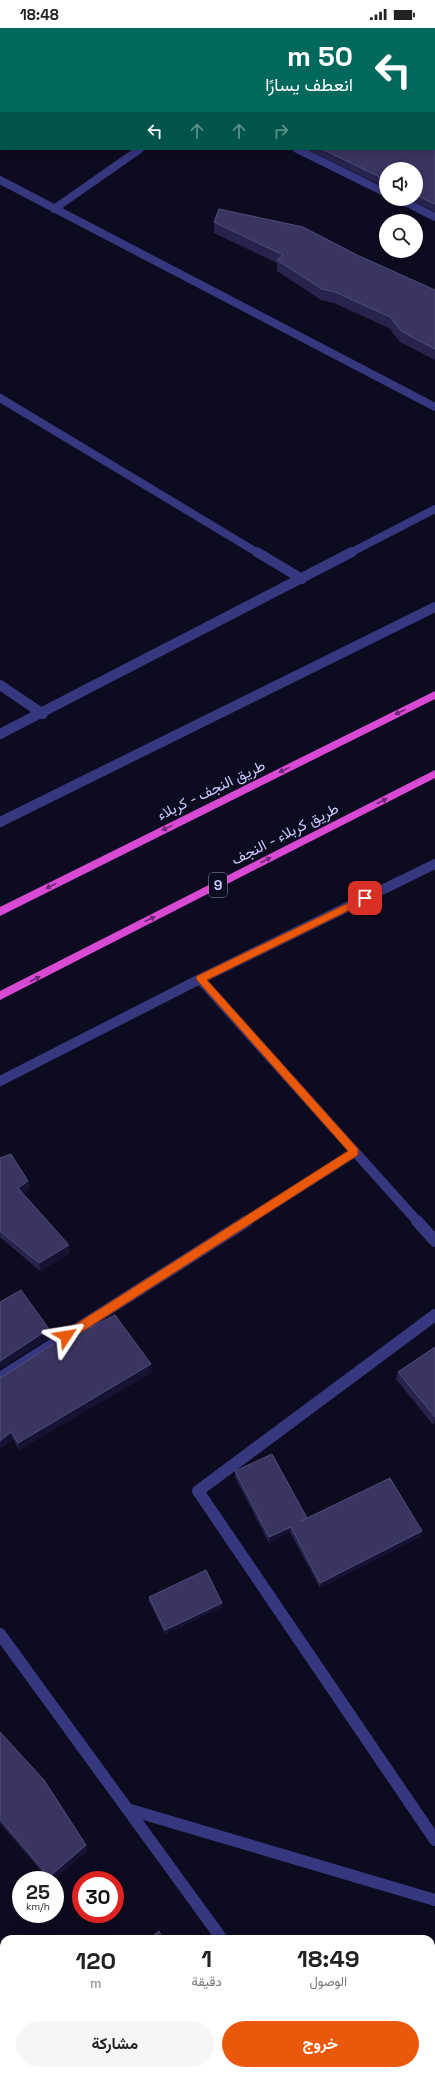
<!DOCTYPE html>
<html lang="ar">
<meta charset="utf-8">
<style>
body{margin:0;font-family:"Space Grotesk",Vazirmatn,sans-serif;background:#f6f6f6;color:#222;direction:rtl;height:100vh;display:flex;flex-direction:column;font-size:15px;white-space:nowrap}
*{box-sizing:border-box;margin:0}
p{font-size:13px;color:#767676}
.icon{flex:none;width:22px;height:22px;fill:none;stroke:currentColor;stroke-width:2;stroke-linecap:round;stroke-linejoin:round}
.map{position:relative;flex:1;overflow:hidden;direction:ltr}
.drawer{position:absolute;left:0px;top:1907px;width:435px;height:140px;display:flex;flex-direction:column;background:#fff;border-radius:12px 12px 0 0;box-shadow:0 2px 10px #0003;direction:rtl}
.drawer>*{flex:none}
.hud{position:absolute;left:0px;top:0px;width:435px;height:122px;box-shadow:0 2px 10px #0003;direction:rtl;background:#00695c;color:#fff;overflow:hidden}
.tools{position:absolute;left:379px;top:134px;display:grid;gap:8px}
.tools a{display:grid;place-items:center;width:44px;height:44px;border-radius:50%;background:#fff;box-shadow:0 2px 10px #0003;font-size:20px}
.speed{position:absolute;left:12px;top:1843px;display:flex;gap:8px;font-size:20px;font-weight:700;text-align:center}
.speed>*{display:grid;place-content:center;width:52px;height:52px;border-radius:50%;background:#fff;box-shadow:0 2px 10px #0003;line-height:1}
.speed small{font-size:10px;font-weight:400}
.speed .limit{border:6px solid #d22;background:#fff;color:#111}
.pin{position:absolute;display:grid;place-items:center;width:34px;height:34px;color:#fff;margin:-17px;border-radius:8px;box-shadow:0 2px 6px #0006}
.me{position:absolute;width:44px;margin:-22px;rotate:57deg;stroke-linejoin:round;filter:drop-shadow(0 0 3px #0008)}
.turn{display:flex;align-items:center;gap:14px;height:84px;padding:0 16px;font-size:18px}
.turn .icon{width:52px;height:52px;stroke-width:2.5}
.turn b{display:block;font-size:28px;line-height:34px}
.lanes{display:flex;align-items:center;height:38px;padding:0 16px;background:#0003;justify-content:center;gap:20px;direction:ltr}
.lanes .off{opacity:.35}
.eta{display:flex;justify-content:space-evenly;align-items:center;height:68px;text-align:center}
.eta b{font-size:24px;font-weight:700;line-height:28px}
.cta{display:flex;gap:8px;margin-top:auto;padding:8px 16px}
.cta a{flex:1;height:46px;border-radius:24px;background:#ea580c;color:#fff;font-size:16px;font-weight:700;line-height:46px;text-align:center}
.cta a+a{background:#f6f6f6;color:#222}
.status{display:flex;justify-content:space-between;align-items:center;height:28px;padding:0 20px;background:#fff;direction:ltr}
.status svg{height:11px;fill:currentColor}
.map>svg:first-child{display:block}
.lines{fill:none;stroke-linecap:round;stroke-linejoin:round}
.service{stroke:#35377f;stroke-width:10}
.minor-far2{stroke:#35377f;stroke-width:8}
.minor-far1{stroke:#35377f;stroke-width:10}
.minor{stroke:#35377f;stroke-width:12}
.trunk{fill:#d84ad4;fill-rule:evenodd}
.wall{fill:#28234d}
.shaded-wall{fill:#161233}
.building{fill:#3a3560;stroke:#504c79}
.oneway{fill:#682770}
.route{fill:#ea580c;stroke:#983908}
.labels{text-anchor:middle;stroke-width:3;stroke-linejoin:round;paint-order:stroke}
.shield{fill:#0d0b1f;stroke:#9290bc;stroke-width:1}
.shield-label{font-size:14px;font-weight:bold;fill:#cbc9ff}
.street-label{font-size:15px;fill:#cbc9ff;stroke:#0d0b1f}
</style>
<div class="status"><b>18:48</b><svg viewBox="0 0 49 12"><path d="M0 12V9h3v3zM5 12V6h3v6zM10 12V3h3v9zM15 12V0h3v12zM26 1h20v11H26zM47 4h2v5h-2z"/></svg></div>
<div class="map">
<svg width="435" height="2047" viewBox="0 0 435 2047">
<rect width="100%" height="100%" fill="#0d0b1f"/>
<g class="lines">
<!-- service -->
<path class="service" d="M0,794L435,579"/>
<!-- minor-far2 -->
<path class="minor-far2" d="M21,1L23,0
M297,121L386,165
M0,152L435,379
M399,171L435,189
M54,181L140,121
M0,370L258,525
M350,525L435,481"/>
<!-- minor-far1 -->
<path class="minor-far1" d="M257,524L302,551
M0,657L43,686
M0,706L352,524
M200,951L418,1194
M0,1053L200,951L435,836
M245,1194L355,1124"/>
<!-- minor -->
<path class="minor" d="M417,1193L435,1213
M435,1287L198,1463L435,1812
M0,1350L247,1193
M0,1606L222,1911
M127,1781L435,1872
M318,2043L321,2047"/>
<!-- trunk -->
<path class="trunk" d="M435,663V671L0,888V879Z
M435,742V750L0,972V963Z"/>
</g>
<!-- wall -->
<path class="wall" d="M435,0V184L408,171H416V141H386V160L306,121H434Z
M214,194L357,227L435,262V332L400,314L389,300L334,275L321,272L277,243V235L214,205Z
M0,1130L28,1153L29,1161L22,1166L70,1225L40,1243L0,1209Z
M59,1315L152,1344L19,1422L13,1411L0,1421L2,1349Z
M435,1319V1395L433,1397L396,1351L398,1344Z
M235,1443L307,1490L422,1503L421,1508L320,1560L290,1504L269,1515L235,1449Z
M149,1569L222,1579L165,1606L149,1573Z
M0,1704L86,1817L87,1823L53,1852H49L0,1795Z"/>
<!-- shaded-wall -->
<path class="shaded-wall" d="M28,1153L29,1161L19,1168L18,1160Z
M69,1217L70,1225L40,1243L39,1235Z
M49,1301L51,1309L0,1341V1333Z
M151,1336L152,1344L19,1422L18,1415Z
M435,1389V1395L433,1397Z
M11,1404L13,1411L0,1421V1413Z
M291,1499L290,1504L269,1515V1509Z
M422,1503L421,1508L320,1560V1555Z
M222,1575V1579L165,1606V1602Z
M86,1817L87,1823L53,1852H50L49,1849Z
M130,2043H134L129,2047H125Z"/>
<!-- building -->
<path class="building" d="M331,0H435V176L416,167V141H386V152L322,121H434V1H329Z
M219,181L303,199L357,227L435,262V321L401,303L390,289L335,264L322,261L277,232L283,227L214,194Z
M11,1126L28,1153L18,1160L69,1217L39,1235L0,1203V1130Z
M21,1262L49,1301L0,1333V1274Z
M115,1287L151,1336L18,1415L11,1404L0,1413V1349H2L58,1313L59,1315Z
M435,1319V1389L398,1344Z
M272,1426L307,1490L301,1493L390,1450L422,1503L320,1555L291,1499L269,1509L235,1443Z
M206,1542L222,1575L165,1602L149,1569Z
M0,1704L44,1752L86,1817L49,1849L0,1791Z
M159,1903L163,1911H149Z
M34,2043H130L125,2047H36Z"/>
<!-- one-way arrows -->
<defs><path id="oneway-solid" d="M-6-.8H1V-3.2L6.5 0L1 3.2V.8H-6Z"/></defs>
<g class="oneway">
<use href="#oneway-solid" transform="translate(400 684) rotate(154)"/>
<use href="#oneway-solid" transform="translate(284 742) rotate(154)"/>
<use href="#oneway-solid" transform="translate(382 773) rotate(-27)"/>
<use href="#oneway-solid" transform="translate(167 800) rotate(154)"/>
<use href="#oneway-solid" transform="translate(266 832) rotate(-27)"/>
<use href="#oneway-solid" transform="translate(51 858) rotate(154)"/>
<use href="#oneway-solid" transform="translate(150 891) rotate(-27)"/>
<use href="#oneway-solid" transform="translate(35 951) rotate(-27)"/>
</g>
<!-- route -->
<path class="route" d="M365,867L370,870L368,873L207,952L358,1121V1127L69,1312H62L61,1308L62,1305L348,1123L196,951L197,948Z"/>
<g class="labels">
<!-- shield labels -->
<rect class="shield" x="209" y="845" width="18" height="24" rx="3"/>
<g class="shield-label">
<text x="218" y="862">9</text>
</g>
<!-- street labels -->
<g class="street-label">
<text transform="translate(211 762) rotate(-26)" y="5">طريق النجف - کربلاء</text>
<text transform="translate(285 806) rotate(-27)" y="5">طريق کربلاء - النجف</text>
</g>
</g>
</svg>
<div class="tools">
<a><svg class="icon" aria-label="sound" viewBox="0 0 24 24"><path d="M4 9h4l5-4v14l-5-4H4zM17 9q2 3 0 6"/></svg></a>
<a><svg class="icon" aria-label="search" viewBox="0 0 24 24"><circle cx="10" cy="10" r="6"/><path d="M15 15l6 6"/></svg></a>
</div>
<div class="speed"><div>25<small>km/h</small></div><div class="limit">30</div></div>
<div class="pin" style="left:365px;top:870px;background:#d93025"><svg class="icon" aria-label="arrive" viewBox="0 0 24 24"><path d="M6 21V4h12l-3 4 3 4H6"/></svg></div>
<svg class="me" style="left:66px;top:1308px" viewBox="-20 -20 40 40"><path d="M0-17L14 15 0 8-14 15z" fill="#ea580c" stroke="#fff" stroke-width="4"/></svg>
<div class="hud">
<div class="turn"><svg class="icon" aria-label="left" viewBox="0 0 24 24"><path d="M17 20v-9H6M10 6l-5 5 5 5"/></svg><div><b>50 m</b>انعطف يسارًا</div></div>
<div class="lanes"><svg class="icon" aria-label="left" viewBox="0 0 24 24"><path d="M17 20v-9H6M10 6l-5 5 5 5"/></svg><svg class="icon off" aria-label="ahead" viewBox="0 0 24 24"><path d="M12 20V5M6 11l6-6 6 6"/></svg><svg class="icon off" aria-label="ahead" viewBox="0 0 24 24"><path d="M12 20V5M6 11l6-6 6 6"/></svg><svg class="icon off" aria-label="right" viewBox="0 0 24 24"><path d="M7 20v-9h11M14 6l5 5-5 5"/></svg></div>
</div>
<section class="drawer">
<div class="eta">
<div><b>18:49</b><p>الوصول</p></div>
<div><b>1</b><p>دقيقة</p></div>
<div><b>120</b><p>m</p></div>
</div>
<div class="cta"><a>خروج</a><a>مشاركة</a></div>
</section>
</div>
